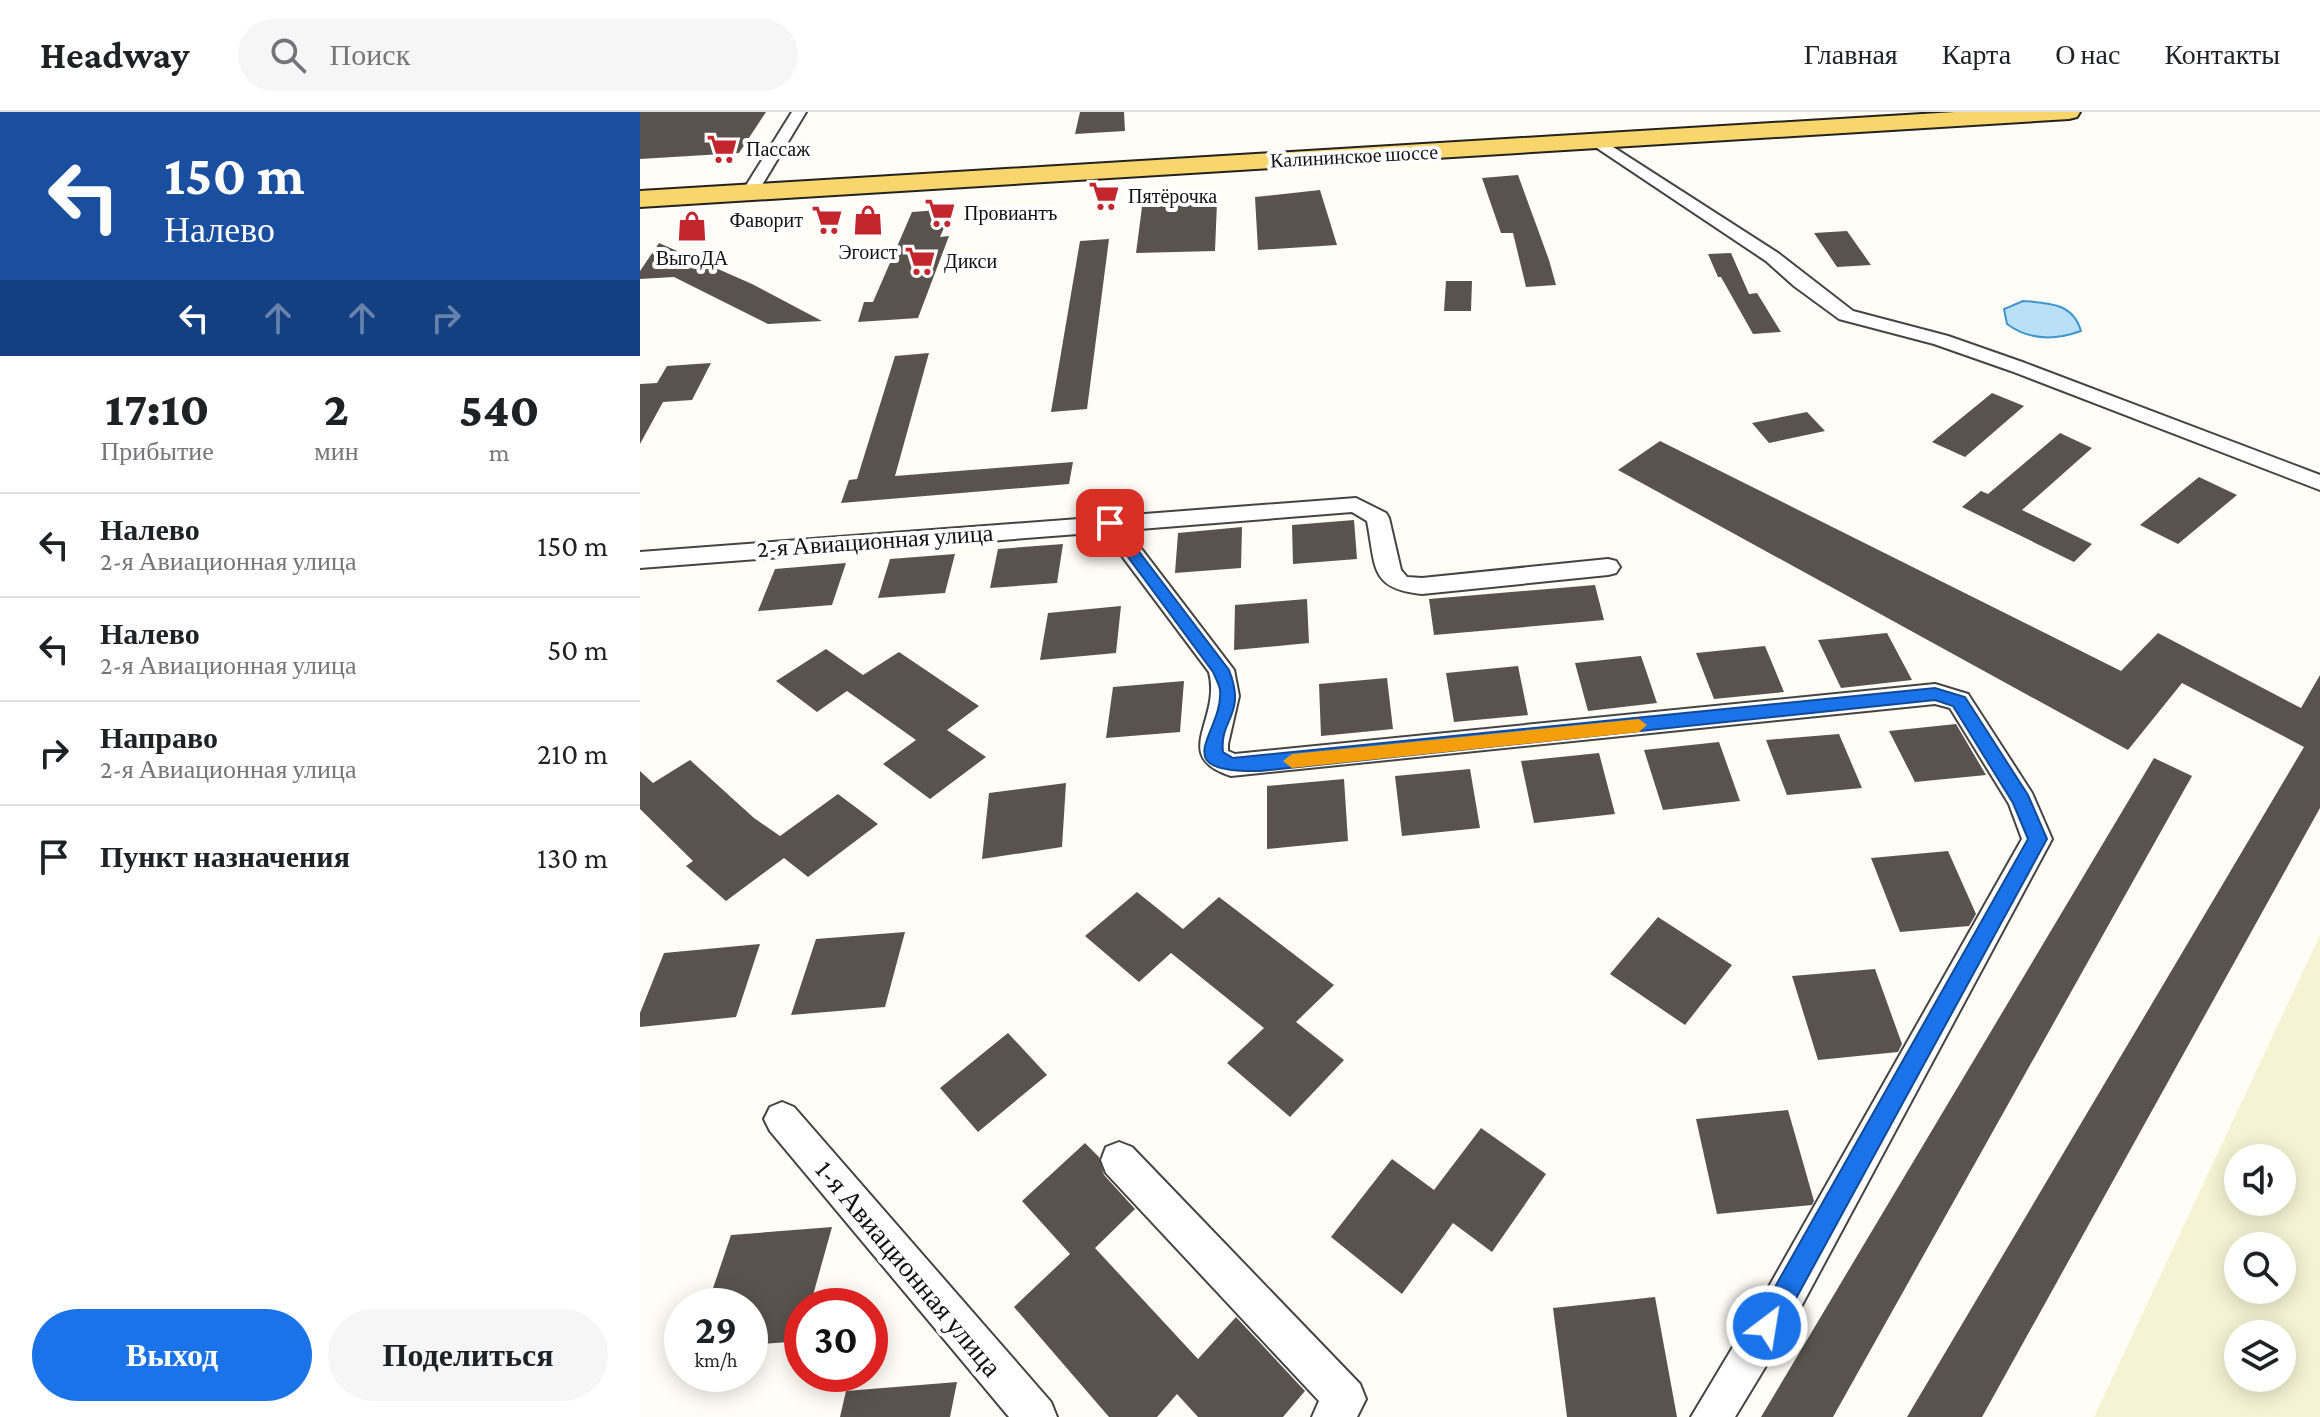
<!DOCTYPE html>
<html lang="ru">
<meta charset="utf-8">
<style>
body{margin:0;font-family:"Crimson Pro",serif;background:#f6f6f6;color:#202124;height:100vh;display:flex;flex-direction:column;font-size:30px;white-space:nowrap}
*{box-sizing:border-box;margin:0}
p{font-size:26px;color:#757577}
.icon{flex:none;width:44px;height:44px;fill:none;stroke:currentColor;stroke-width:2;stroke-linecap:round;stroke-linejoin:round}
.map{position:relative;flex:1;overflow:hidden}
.side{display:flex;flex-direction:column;background:#fff;width:640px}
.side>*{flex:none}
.banner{background:#1a4fa0;color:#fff;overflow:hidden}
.tools{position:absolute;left:1584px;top:1032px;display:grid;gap:16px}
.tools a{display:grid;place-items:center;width:72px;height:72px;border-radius:50%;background:#fff;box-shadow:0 4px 20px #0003;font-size:40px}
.speed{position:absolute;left:24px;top:1176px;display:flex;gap:16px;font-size:40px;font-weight:700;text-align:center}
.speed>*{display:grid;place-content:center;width:104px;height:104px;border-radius:50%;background:#fff;box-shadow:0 4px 20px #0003;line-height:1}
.speed small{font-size:20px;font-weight:400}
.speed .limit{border:12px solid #d22;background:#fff;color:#111}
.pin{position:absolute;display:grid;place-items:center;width:68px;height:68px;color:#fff;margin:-34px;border-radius:16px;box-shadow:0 4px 12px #0006}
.me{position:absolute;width:88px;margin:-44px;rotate:31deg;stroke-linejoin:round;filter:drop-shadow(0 0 6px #0008)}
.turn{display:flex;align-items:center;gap:28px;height:168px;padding:0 32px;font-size:36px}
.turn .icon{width:104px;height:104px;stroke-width:2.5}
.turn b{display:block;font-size:56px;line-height:68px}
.lanes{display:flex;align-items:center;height:76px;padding:0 32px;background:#0003;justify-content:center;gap:40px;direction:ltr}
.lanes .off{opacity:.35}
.eta{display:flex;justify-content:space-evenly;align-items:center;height:136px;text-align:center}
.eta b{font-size:48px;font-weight:800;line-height:56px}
.button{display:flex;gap:16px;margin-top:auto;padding:16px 32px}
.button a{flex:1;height:92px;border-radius:48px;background:#1a73e8;color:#fff;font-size:32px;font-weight:800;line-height:92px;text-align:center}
.button a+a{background:#f6f6f6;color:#202124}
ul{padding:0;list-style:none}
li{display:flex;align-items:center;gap:24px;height:104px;padding:0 32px;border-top:2px solid #e0e0e0}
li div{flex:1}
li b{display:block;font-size:30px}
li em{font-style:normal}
header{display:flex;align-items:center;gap:48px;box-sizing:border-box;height:112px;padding:0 40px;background:#fff;border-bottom:2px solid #e0e0e0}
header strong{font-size:38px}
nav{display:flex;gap:44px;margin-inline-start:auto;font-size:28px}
.search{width:560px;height:72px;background:#f6f6f6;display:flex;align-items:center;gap:20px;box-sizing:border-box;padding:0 28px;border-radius:44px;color:#757577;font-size:30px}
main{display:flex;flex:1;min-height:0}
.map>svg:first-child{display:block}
.farmland{fill:#f6f3d4;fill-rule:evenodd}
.water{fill:#b9e0f7;stroke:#3f96cf;stroke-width:2}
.building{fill:#5a524d}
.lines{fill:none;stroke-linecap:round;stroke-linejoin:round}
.minor-casing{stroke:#444;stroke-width:4}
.primary-casing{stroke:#222;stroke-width:4}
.minor{fill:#fff;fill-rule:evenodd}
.primary{fill:#f9d66b;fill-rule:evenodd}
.route{fill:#1a73e8;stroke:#114b97;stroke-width:2}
.slow{fill:#f59e0b}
.labels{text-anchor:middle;stroke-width:8;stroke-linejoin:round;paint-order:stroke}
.far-poi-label{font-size:20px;fill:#111;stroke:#fff;text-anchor:start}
.far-street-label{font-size:20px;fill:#111;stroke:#fff}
.street-label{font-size:24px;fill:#111;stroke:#fff}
.near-street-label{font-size:28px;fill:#111;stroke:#fff}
</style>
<header>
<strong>Headway</strong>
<div class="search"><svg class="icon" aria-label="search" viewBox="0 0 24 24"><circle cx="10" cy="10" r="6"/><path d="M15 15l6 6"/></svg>Поиск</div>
<nav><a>Главная</a><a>Карта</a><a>О нас</a><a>Контакты</a></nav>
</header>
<main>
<section class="side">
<div class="banner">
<div class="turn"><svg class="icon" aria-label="left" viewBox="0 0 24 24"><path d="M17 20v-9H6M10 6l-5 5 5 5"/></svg><div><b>150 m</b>Налево</div></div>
<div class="lanes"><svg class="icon" aria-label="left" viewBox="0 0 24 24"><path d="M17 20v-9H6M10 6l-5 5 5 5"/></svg><svg class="icon off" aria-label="ahead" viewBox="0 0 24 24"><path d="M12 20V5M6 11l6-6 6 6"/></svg><svg class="icon off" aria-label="ahead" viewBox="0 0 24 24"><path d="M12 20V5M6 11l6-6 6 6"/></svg><svg class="icon off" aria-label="right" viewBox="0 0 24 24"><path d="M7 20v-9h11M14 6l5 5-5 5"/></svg></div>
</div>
<div class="eta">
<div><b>17:10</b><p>Прибытие</p></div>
<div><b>2</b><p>мин</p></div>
<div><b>540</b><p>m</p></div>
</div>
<ul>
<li><svg class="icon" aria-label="left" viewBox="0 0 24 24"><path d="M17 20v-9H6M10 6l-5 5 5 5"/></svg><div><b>Налево</b><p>2-я Авиационная улица</p></div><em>150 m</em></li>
<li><svg class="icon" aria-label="left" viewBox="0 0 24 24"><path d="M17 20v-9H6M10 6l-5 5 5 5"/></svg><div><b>Налево</b><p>2-я Авиационная улица</p></div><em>50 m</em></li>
<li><svg class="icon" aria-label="right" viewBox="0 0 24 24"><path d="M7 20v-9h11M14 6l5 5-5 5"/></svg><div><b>Направо</b><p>2-я Авиационная улица</p></div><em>210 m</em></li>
<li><svg class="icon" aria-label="arrive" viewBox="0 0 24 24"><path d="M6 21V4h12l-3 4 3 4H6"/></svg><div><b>Пункт назначения</b></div><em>130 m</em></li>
</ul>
<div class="button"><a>Выход</a><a>Поделиться</a></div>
</section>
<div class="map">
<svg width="1680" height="1305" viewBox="0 0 1680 1305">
<rect width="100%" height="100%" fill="#fffdf5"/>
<!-- farmland -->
<path class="farmland" d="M1680,823V1305H1454ZM1598,1046H1642V1090H1598ZM1598,1134H1642V1178H1598ZM1598,1222H1642V1266H1598Z"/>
<!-- water -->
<path class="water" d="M1383,189C1409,191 1433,191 1441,219C1416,228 1390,229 1367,212L1364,197Z"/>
<!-- building -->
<path class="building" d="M0,0H126L99,41L0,47Z
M440,0H484L485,19L435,22Z
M878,63L909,148L916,173L886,175L873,121H861L842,66Z
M680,78L697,133L618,138L615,85Z
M577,90L575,139L496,141L502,95Z
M312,97L300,125L309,124L278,206L218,210L224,190H233L272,100Z
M1207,119L1231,153L1197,155L1174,121Z
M469,127L447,297L411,300L440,129Z
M19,131L112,172L182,209L128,212L34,165L0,167V159Z
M1091,141L1109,182L1117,181L1141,220L1113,222L1081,165H1078L1068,142Z
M806,169H832L831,199H804Z
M289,241L255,364L433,350L429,372L201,391L209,368L217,367L255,244Z
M71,251L52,288L23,290L0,332V272L17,271L27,254Z
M1352,281L1384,294L1325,345L1292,330Z
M1167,300L1185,319L1129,331L1112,311Z
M1420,321L1452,336L1382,398L1452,432L1434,450L1322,395L1341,379L1348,382Z
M1020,329L1481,559L1518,521L1661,596L1680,563V696L1342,1305H1267L1664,635L1542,571L1488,638L978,358Z
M1559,365L1597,383L1538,432L1500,413Z
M714,408L717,447L653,452L652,413Z
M602,415L601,456L535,461L538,421Z
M423,432L417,471L350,476L358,437Z
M315,442L305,481L238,486L250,447Z
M206,451L192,493L118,499L135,457Z
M955,473L964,508L794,523L789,487Z
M667,487L669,531L594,538L595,493Z
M481,494L476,541L400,548L408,501Z
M1247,521L1272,568L1201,576L1178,528Z
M1125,534L1144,580L1074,587L1056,541Z
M186,537L223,563L259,540L339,594L307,618L346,645L290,687L243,652L276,628L207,579L177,600L136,569Z
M1001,544L1017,591L948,599L935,551Z
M878,554L888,603L814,610L806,561Z
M747,566L753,617L681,624L679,572Z
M544,569L540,620L466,626L473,575Z
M1316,612L1346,663L1275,670L1249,619Z
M1199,622L1222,676L1147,683L1126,628Z
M1079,630L1100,689L1023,698L1004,638Z
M959,641L975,702L894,711L881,649Z
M1514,646L1552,664L1193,1305H1121Z
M50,648L114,706L140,724L198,682L238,712L168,765L144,746L86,789L46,754L53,749L0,697V659L13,671Z
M830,657L840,716L762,724L755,664Z
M704,667L708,729L627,737V674Z
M426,671L422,735L342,747L349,681Z
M1308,739L1336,802L1329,814L1260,820L1231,746Z
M497,780L543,817L579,785L694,873L656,910L704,948L650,1005L587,951L624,916L531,841L499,870L445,824Z
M1018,805L1092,853L1045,913L970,862Z
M265,820L245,895L151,903L176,827Z
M120,832L96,905L0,915V901L24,841Z
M1235,857L1262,932L1258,940L1178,948L1152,864Z
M368,921L407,963L338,1020L300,976Z
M1148,998L1174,1089L1172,1093L1077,1102L1056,1007Z
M841,1016L906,1062L852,1140L813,1111L762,1182L691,1125L752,1047L794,1078Z
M445,1031L459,1045L464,1063L495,1097L455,1136L558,1247L596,1205L665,1279L643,1305H558L537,1282L517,1305H469L374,1195L430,1142L382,1089Z
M192,1115L170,1194H162V1229L110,1233V1194H67L91,1123Z
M1015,1185L1037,1305H927L913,1196Z
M317,1270L310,1305H200L206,1279Z"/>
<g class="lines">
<!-- minor casing -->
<g class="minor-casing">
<path id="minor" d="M152,0H166L116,83H104L102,80Z
M956,24L1138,141L1213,199L1308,224L1385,251L1680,363V378L1371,259L1294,232L1199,207L1154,174L1126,149L951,32V26Z
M716,386L746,401L749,406L761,458L767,465L782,466L968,447L976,449L980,455L976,461L968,463L782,482C729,477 736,454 727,409L712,400L487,418L594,558L599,584L588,632V639L595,642L1295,572L1328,582L1392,681L1412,727L1155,1206L1095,1305H1051L1127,1178L1382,727L1369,692L1310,596L1295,592L591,664C529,644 582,608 569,560L464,420L0,456V440Z
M142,990L154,995L411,1290L417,1305H369L130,1019L124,1007L130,995Z
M479,1030L492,1035L720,1272L726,1287L717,1305H672L679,1289L466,1061L461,1048L466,1035Z"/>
</g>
<!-- primary casing -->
<g class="primary-casing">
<path id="primary" d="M1315,0H1440L1437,5L1429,7L0,95V79Z"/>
</g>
<!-- minor -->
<use href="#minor" class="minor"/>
<!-- primary -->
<use href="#primary" class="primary"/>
</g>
<!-- route -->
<path class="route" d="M470,406L475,408L589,558C607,603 579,607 583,640L593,646L1295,576L1325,585L1388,683L1407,727L1136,1223L1127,1227L1118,1223L1114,1214L1118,1205L1388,727L1373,691L1313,594L1295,588L620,659C522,661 584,621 580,578C579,572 575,565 573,560L465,414V408Z"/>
<!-- slow -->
<path class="slow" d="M999,607L1007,613L999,620L652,656L643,649L652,642Z"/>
<!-- icons -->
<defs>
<g id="supermarket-bare" transform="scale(2.4)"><path d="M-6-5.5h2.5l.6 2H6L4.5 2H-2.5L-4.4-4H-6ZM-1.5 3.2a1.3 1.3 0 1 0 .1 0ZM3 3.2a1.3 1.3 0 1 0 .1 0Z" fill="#c4262e" stroke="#fff" stroke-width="2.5" paint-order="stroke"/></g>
<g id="shop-bare" transform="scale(2.4)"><path d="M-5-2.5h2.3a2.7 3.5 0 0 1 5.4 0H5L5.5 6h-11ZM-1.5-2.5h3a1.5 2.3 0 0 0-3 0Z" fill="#c4262e" stroke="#fff" stroke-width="2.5" paint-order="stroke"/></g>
</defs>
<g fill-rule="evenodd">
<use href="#supermarket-bare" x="82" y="37"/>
<use href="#supermarket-bare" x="464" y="84"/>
<use href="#supermarket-bare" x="300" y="101"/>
<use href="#supermarket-bare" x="187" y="108"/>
<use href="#shop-bare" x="228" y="108"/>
<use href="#shop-bare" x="52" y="114"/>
<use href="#supermarket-bare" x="280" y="149"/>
</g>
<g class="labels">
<!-- far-poi labels -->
<g class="far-poi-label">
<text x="106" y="44">Пассаж</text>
<text x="488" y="91">Пятёрочка</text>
<text x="324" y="108">Провиантъ</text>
<text x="163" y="115" text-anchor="end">Фаворит</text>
<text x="228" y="147" text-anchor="middle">Эгоист</text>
<text x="52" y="153" text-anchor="middle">ВыгоДА</text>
<text x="304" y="156">Дикси</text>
</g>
<!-- far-street labels -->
<g class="far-street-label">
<text transform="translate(714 44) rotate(-3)" y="7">Калининское шоссе</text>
</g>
<!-- street labels -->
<g class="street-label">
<text transform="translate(235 429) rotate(-4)" y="8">2-я Авиационная улица</text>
</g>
<!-- near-street labels -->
<g class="near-street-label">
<text transform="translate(269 1156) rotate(50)" y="10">1-я Авиационная улица</text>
</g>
</g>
</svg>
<div class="tools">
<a><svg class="icon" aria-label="sound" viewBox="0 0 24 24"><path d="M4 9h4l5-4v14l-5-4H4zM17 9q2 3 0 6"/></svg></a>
<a><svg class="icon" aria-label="search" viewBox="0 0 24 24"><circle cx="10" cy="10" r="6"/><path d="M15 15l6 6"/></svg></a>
<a><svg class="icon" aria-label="layers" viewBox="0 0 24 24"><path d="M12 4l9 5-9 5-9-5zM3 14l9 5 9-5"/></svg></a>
</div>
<div class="speed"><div>29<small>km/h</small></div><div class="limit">30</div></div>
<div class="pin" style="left:470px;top:411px;background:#d93025"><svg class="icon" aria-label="arrive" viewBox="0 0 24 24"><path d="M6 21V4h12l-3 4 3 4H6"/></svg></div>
<svg class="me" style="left:1127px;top:1214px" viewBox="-20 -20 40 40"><circle r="17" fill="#1a73e8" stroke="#fff" stroke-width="3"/><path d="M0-11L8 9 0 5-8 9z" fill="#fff"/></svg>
</div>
</main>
